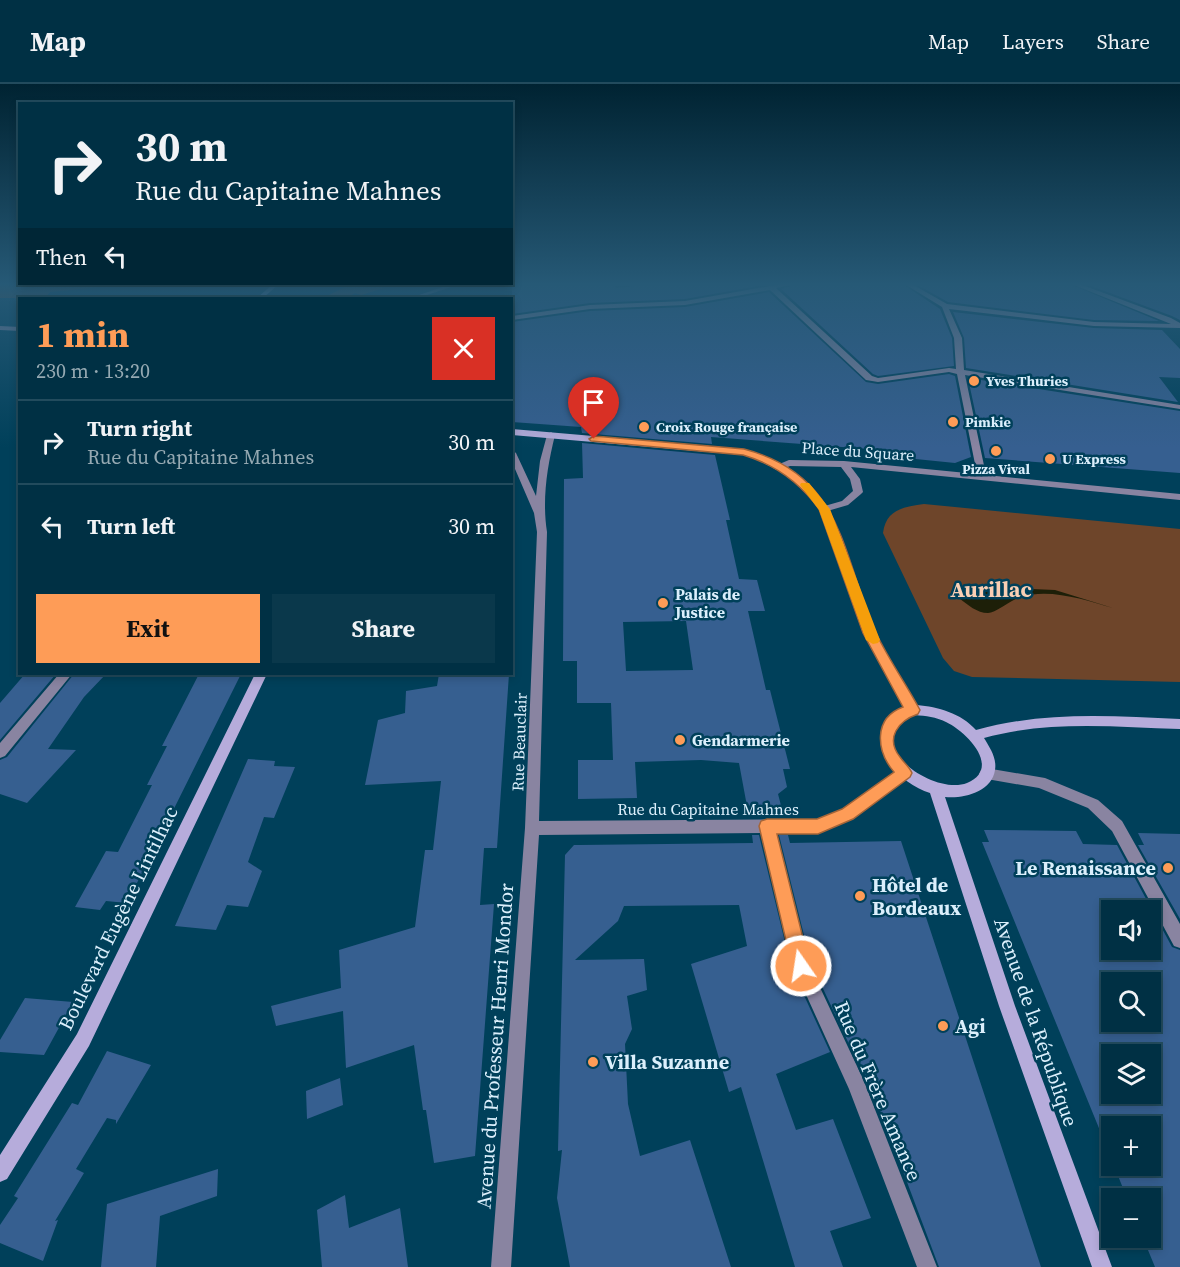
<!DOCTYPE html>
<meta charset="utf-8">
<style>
body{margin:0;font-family:"Source Serif 4",serif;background:#0a384b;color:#f1f3f6;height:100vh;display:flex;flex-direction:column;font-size:22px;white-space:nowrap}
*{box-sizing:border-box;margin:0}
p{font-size:20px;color:#95a9b2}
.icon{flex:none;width:33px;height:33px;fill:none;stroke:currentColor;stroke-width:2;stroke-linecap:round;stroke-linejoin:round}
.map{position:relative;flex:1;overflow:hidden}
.sheet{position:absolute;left:18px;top:213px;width:495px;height:378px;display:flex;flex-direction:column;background:#003044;border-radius:0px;box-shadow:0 3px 9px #0003,0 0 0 2px #224b5d}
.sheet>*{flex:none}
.banner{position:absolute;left:18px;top:18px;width:495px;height:183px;border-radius:0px;box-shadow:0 3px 9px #0003,0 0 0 2px #224b5d;background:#003044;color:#f1f3f6;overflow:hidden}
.tools{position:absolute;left:1101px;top:816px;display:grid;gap:12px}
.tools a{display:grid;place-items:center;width:60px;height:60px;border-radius:0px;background:#003044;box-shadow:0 3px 9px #0003,0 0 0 2px #224b5d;font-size:30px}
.pin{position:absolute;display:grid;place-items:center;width:51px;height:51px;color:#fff;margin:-62px -26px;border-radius:50% 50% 50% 0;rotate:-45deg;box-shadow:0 0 6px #0007}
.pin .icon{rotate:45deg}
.me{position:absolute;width:66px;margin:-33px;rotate:347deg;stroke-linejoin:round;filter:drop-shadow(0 0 4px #0008)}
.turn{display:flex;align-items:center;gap:21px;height:126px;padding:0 18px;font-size:27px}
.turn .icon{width:78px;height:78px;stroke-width:2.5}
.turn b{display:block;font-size:42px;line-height:51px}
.then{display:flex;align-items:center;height:57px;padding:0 18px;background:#0003;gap:12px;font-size:22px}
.round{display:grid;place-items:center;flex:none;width:63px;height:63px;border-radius:0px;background:#0a384b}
.headline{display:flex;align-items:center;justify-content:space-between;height:102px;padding:0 18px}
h1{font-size:36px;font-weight:700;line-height:45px;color:#fe9c57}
.button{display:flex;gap:12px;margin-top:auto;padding:12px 18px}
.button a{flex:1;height:69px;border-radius:0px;background:#fe9c57;color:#111;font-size:24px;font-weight:700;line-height:69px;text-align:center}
.button a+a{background:#0a384b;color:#f1f3f6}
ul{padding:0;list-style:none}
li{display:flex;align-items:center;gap:18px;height:84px;padding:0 18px;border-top:2px solid #224b5d}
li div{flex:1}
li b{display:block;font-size:22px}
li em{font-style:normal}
header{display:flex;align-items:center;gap:36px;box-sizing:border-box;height:84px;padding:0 30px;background:#003044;border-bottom:2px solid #224b5d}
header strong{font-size:28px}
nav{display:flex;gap:33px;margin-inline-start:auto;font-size:21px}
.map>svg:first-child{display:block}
.green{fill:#6e452a}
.water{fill:#1d1f08}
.building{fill:#365f90;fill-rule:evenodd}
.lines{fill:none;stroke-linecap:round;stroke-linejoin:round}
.street{fill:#8984a1;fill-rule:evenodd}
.secondary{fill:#b6acdb;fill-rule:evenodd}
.route{fill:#fe9c57;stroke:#a56539;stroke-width:1.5}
.slow{fill:#f59e0b}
.poi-dot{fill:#fe9c57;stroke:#00405a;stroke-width:2}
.labels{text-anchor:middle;stroke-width:5;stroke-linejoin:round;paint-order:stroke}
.far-poi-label{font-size:14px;font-weight:bold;fill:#dbeffc;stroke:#00405a;text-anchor:start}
.street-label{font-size:16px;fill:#dbeffc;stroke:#00405a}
.poi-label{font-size:16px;font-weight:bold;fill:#dbeffc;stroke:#00405a;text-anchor:start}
.near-poi-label{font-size:20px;font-weight:bold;fill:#dbeffc;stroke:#00405a;text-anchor:start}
.near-street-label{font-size:20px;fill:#dbeffc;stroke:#00405a}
.district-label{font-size:22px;font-weight:bold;fill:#f9cfb4;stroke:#00405a}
</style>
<header>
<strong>Map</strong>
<nav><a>Map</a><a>Layers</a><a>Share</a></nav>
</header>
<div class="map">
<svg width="1180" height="1183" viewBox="0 0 1180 1183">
<rect width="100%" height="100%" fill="#00405a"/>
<!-- green -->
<path class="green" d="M0,199L101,200L100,203L50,208L45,214H20L18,217L15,214H0Z
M351,200H368L384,204L361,211L355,209L348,213L351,214L329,211Z
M924,420L1180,445V598L972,593L954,587L943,574L883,449C886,425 904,423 924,420Z"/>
<!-- water -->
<path class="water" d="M968,502L981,504L999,513L1032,505L1055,506L1113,524C1085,516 1050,504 1021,513C1011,516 996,529 988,529C977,529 968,521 959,514L960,505Z"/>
<!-- building -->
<path class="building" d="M521,199H612L616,204L664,199H776L685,215L590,219L512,230V203Z
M801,199H901L940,225L952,254L954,282L878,292L873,290L781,205Z
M914,199H1067L1159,237L1094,236L948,218Z
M1083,199H1180V236L1172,232Z
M769,208L866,298L878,300L949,290L955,292L971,373L955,379L896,373L882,366L711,353L712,360L582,349L581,343L512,338V238L590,227L685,223Z
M953,228L1094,244L1162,246L1180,265V294L1159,293L1178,318L966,284L964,254Z
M968,294L1180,327V389L985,374Z
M582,359L715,371L730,436H726L739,495L757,496L765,527H748L766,606H770L790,685H783L787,703L778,710L784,733H749L739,679L701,676L635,678L637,714L578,715V676H613L611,619H577V577H563L564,395L583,394ZM686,537L693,586L626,587L623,538Z
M25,590H56L0,656V619Z
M74,590H106L84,613L48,665L76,666L27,719L0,710V676L7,673Z
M199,590H241L127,819L106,817L100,826L75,823L106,767L118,768L152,701H147L167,662H162Z
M439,590H509L497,764H484L480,821L494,820L475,1072L434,1079L426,1026H423L414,961L346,984L343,927L276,942L271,922L341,904L339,866L415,843L425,766H433L441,697L365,701L378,636L405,629L406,607L437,602Z
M248,675L275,677L274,682L295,683L274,734L264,733L248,778L262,787L248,823L227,821L216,846L175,842Z
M984,746L1076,747L1083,760L1117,761L1172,863L1180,866V1183H1155L1143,1154H1150V1114H1127L1114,1082H1150V1042H1112V1076L982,758H989ZM1112,826H1150V866H1112ZM1112,898H1150V938H1112ZM1112,970H1150V1010H1112Z
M1138,749L1180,750V835L1138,761H1144Z
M752,751H759L791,883L830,968L776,990L796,1046L833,1035L871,1134L830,1147L843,1183H795L741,1003L729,1008L691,880L747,862L739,821L624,822L618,837L575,876L644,875L647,906L627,912L632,945L625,960L628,1020L640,1072L690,1056L731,1183H570L557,1114L562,1066L558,1067L565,771L574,761H579L753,759Z
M779,751H788L790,759L901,757L1041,1183H939L881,1029L852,959L849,960L811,879Z
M25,914L73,918L44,971L0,968V956Z
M107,967L151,981L116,1040V1036L107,1034L76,1085L84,1089L55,1137L58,1136L43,1177L0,1159V1141L18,1114L14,1112L72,1019L78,1021Z
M340,994L343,1021L307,1035L306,1007Z
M218,1085L217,1112L160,1132L156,1183H101L107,1120Z
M345,1111L349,1144L400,1124L408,1183H322L317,1126Z"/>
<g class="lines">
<!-- street -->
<path class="street" d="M787,199H799L776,204L872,292L878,294L949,284L956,285L954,254L942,223L903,199H910L947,220L1094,238L1171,240L1069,199H1077L1171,234L1180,239V244L1094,242L949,225L962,254L964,286L1180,321V325L965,291L986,391L1180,410V416L851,383L860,395L863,408L861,410L848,421L824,428L821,427V423L842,417L853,407L850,395L841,383L790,382L780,386L777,385V381L789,376L844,377L977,390L957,290L949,288L878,298L866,296L770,206L685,221L590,225L512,236V232L590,221L685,217Z
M452,200H460L418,214H410Z
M0,242L20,243V247L0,246Z
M551,348L555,351C547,383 542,416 547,448L539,737L818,735L843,725L899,685L904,683L909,685L911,689L909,693L853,735L818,749H776L809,880L863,995L937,1183H917L849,1005L793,882L761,749L539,751L511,1183H491L525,744L537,448L534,429L512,378V366L516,369L536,412L540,377L547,351Z
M59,590H72L5,672L0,674V659Z
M986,684L1045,694L1098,716L1122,737L1180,840V864L1174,862L1112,747L1088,724L1039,704L981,694L979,690L981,686Z"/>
<!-- secondary -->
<path class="secondary" d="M273,200H279L263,214H257Z
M512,345L744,365L771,375L792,387L811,403L827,423L876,549L896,589L917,621C938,623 961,629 976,646C1044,627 1111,632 1180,635V645C1115,643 1048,636 984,654C990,664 997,674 995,686C992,708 963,715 945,713L1015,922L1112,1183H1092L999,922L930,709C901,700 864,664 889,634C893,630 900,627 905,624C878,582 860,538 843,491C836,472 828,438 817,422C799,397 772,380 743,371L512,351ZM915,631C926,632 936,633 946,638C967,648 1002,684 967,699C937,711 872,669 899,641C902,637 910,634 915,631Z
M255,590H267L89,962L7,1095L0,1098V1071L77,950Z"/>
</g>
<!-- sky -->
<linearGradient id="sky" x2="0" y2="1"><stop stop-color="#002332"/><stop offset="0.55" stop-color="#265976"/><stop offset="1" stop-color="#265976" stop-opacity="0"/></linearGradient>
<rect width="1180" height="364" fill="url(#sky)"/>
<!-- route -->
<path class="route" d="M594,352L744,365C844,391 841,470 876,549C889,576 906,600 920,626L918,630C898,637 885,654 900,673C904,679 909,682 912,689L910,693L853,735L818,750H777L810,882L807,889L801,891L794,889L792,882L759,742L761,737L767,735H817L842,725L894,688C876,667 873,634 903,623L863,549L819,425C800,399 774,380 743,371L591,357L589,355Z"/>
<!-- slow -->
<path class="slow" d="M801,399H809L830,425L880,556L878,559L873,560L866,556L819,426L800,401Z"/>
<!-- markers -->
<g class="poi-dot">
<circle cx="974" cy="297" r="6"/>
<circle cx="953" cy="338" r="6"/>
<circle cx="644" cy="343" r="6"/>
<circle cx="996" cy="367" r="6"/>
<circle cx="1050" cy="375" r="6"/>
<circle cx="663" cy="519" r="6"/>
<circle cx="680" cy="656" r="6"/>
<circle cx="1168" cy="784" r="6"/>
<circle cx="860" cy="812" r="6"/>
<circle cx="943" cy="942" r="6"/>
<circle cx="593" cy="978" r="6"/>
</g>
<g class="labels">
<!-- far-poi labels -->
<g class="far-poi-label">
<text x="986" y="302">Yves Thuries</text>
<text x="965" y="343">Pimkie</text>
<text x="656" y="348">Croix Rouge française</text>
<text x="1062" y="380">U Express</text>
<text x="996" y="390" text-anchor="middle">Pizza Vival</text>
</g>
<!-- street labels -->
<g class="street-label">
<text transform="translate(858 367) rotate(4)" y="6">Place du Square</text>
<text transform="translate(519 658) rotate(-88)" y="6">Rue Beauclair</text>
<text x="708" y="731">Rue du Capitaine Mahnes</text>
</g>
<!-- poi labels -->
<g class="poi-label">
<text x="675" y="516">Palais de<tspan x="675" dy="18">Justice</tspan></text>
<text x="692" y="662">Gendarmerie</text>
</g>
<!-- near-poi labels -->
<g class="near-poi-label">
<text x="1156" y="791" text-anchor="end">Le Renaissance</text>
<text x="872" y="808">Hôtel de<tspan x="872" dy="23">Bordeaux</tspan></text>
<text x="955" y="949">Agi</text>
<text x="605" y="985">Villa Suzanne</text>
</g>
<!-- near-street labels -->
<g class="near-street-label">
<text transform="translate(118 834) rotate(-64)" y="7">Boulevard Eugène Lintilhac</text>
<text transform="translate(1036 938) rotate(71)" y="7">Avenue de la République</text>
<text transform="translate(495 962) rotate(-86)" y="7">Avenue du Professeur Henri Mondor</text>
<text transform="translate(878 1007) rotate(67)" y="7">Rue du Frère Amance</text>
</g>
<!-- district labels -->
<g class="district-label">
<text x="991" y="513">Aurillac</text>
</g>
</g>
</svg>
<div class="tools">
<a><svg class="icon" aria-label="sound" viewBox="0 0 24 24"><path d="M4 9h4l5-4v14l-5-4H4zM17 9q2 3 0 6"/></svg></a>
<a><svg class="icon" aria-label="search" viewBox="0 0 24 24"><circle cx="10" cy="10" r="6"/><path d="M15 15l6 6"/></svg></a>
<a><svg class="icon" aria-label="layers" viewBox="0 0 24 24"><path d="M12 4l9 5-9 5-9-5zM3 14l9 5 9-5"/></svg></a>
<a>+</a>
<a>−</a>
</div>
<div class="pin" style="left:594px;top:355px;background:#d93025"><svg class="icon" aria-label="arrive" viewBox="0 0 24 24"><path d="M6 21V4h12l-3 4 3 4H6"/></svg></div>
<svg class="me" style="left:801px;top:882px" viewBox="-20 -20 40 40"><circle r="17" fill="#fe9c57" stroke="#fff" stroke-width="3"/><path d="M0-11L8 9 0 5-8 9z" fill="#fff"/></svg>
<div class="banner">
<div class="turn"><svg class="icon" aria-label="right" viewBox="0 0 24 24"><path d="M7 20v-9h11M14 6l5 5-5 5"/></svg><div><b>30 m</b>Rue du Capitaine Mahnes</div></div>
<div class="then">Then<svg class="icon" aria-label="left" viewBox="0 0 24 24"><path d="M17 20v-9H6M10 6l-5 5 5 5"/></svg></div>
</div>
<section class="sheet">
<div class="headline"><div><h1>1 min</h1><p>230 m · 13:20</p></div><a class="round" style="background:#d93025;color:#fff"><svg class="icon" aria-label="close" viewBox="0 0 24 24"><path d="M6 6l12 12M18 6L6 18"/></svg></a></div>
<ul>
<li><svg class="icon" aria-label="right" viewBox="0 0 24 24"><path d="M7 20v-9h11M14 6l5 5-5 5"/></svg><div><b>Turn right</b><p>Rue du Capitaine Mahnes</p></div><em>30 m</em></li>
<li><svg class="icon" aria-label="left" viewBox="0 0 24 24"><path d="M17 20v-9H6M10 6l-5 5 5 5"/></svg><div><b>Turn left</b></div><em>30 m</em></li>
</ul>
<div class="button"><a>Exit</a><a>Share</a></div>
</section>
</div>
